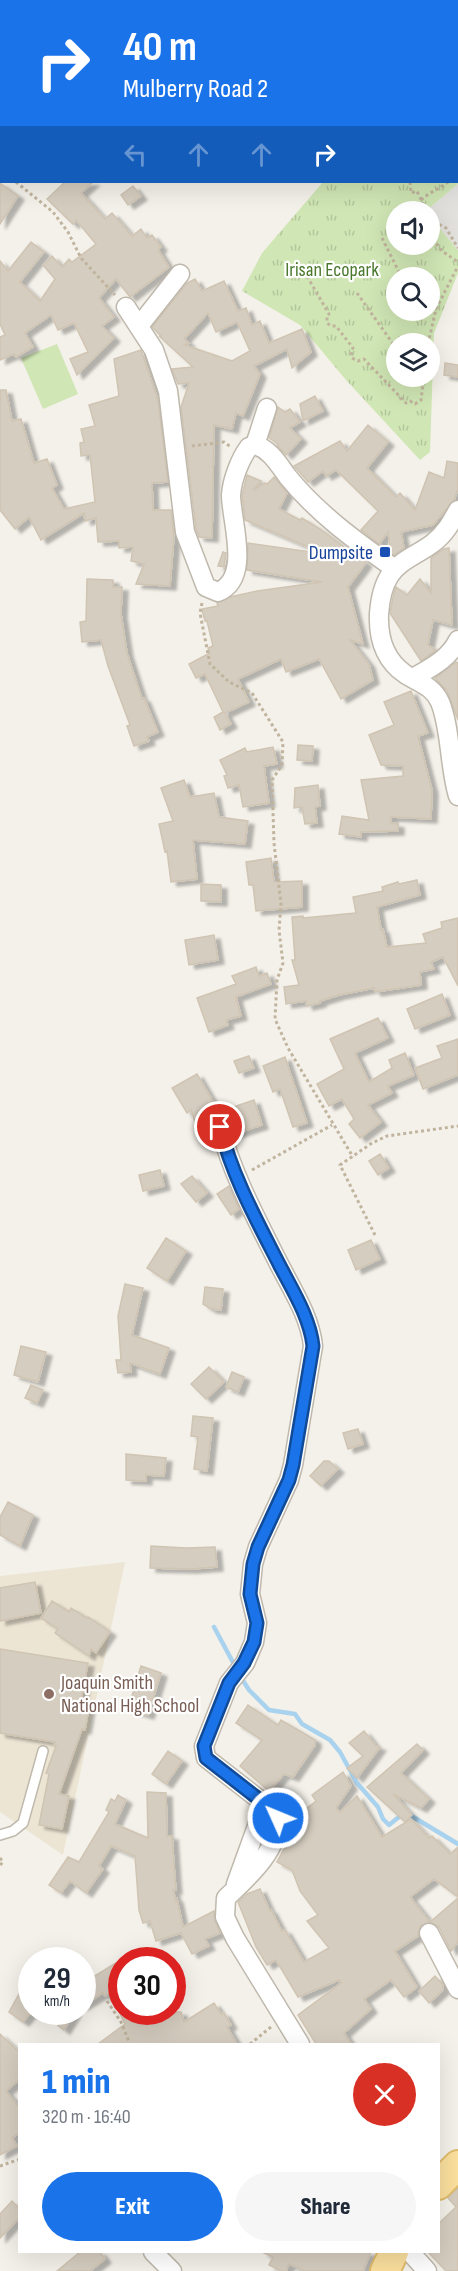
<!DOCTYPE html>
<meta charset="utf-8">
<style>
body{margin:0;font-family:"Sofia Sans Condensed",sans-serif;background:#f6f6f7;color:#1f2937;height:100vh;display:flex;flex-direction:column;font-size:22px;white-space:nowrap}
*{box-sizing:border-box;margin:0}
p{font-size:20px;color:#747a83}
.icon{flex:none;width:33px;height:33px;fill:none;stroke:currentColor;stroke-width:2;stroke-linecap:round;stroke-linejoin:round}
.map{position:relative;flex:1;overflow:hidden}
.drawer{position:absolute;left:18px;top:2043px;width:422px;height:210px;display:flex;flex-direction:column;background:#fff;border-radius:0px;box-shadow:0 6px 24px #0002}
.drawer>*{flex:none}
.hud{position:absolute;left:0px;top:0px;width:459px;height:183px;box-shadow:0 6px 24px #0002;background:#1a73e8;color:#fff;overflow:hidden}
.controls{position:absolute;left:386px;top:201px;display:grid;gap:12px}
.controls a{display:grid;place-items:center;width:54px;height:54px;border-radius:50%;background:#fff;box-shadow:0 6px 24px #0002;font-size:30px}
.speed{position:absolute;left:18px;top:1947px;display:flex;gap:12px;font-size:30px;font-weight:700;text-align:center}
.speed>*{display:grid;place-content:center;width:78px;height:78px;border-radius:50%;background:#fff;box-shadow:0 6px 24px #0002;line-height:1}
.speed small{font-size:15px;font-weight:400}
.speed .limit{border:9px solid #d22;background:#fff;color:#111}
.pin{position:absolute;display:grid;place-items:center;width:51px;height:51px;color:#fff;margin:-26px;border:3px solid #fff;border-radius:50%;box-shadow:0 2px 6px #0007}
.me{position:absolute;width:66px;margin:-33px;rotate:314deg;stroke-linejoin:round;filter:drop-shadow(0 0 4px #0008)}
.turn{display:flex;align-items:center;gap:21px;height:126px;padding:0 24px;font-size:27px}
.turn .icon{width:78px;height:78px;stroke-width:2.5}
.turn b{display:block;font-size:42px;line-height:51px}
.lanes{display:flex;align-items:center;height:57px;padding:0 24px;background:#0003;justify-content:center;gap:30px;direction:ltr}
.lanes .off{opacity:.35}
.round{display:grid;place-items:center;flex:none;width:63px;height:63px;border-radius:32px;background:#f6f6f7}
.summary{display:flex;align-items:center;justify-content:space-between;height:102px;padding:0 24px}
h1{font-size:36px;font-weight:800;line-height:45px;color:#1a73e8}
.primary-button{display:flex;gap:12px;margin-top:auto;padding:12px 24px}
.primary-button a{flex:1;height:69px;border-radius:36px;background:#1a73e8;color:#fff;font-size:24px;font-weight:800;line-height:69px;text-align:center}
.primary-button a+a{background:#f6f6f7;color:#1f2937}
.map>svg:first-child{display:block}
.education{fill:#ede5d4}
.grass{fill:url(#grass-tufts);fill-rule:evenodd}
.pitch{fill:#d0e6b4}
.parking{fill:#e3e1de}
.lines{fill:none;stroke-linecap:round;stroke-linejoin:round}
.stream{stroke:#a9d2ee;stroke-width:4.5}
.building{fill:#d5cdbf;stroke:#d0c4b3;stroke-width:1.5;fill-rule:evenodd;filter:url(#shadow)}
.service-casing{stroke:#bfb8ac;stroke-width:12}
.minor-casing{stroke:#bfb8ac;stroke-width:21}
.primary-casing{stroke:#dfbc6c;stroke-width:32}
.path{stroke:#c1b49e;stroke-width:3;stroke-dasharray:3 3;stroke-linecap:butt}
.service{stroke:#fff;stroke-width:9}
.minor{stroke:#fff;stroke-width:18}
.primary{stroke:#fadf9d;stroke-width:28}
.route-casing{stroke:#114b97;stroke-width:15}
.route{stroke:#1a73e8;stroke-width:10}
.transit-dot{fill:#1a4fb4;stroke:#fff;stroke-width:2}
.education-dot{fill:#8d6e63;stroke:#fff;stroke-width:2}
.labels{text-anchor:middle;stroke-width:4.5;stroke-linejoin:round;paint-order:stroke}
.park-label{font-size:20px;fill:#4a782d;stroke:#fff}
.transit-label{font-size:20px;fill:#164399;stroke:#fff;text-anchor:end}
.education-label{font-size:20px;fill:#785e54;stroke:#fff;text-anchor:start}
</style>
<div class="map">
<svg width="458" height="2271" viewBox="0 0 458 2271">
<defs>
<pattern id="grass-tufts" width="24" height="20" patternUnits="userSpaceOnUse" patternTransform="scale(1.5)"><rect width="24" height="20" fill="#d0e6b4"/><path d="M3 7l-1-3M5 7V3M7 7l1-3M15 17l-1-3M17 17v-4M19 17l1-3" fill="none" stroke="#b4c69c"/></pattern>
<filter id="shadow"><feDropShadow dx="6" dy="4" stdDeviation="1.5" flood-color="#0004"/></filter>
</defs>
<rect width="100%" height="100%" fill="#f4f1ea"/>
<!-- education -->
<path class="education" d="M125,1562L63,1855L0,1812V1576Z"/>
<!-- grass -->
<path class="grass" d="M458,157V184L426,211L396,212V244H429V215L458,250V273L434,333L430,452L420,460L346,380L300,325L242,291L262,253L323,182H458ZM396,278H429V310H396ZM396,344H429V376H396Z"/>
<!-- pitch -->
<path class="pitch" d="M57,344L78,394L43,409L21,358Z"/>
<!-- parking -->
<path class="parking" d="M458,184V250L429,215V212L426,211Z"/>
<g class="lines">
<!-- stream -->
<path class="stream" d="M214,1627L236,1668
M240,1676L249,1690L269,1710L295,1714L302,1724L330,1740L340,1752L357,1783L378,1807L383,1819L389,1825L405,1812L458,1844"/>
</g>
<!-- building -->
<path class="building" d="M65,182H93L81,193L105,219L112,213L132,236L141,229L147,238L152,235L161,247L158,250L169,267L130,297L116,279L99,298L114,317L102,326L114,338L77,375L70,359L88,352L74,323L58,330L51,315L25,333L33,347L16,357L14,354L0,360V337L5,335L0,324V261L8,271L31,242L44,252L20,282L40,301L55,279L43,265L52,256L62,267L69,259L72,262L96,244L76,220L73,224L47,199Z
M0,183L18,196L0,224Z
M133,186L141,196L128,205L121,195Z
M195,279L202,291L224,281L238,311L246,308L252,325L260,321L269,343L302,329L311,352L292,368L287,349L254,366L260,374L243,416L236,413L232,429L214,425L212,538L199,537L196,529L181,407L189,383L178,384L172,369L193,367L159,336L162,337L152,327L187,283ZM208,313L216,332L237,322L250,351L232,361L185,345L189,343L184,339Z
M141,350L158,400L168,482L152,483L153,510H171L174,536L170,586L136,584L144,564L131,561L133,547L119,548V541L98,542L96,518L85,521L84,513L41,540L29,517L15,529L0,510V390H6L12,421L21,419L34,463L47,459L57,485L52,488L64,509L95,502L90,455L81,456L80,443L84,442L81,429L95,426L89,405L119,396L114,359Z
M445,363L458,365V377L444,375Z
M315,396L323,411L303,421L300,404Z
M278,407L285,412L290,409L300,422L290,428L301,439L286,455L277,445L278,444L269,438Z
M368,425L388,442L367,468L396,497L400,493L415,510L429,472L444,478L447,461L458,463V489L454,500L433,525L401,532L404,548L394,555L391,553L388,532L379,544L361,530L378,511L336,470L326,476L323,471L308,482L294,466L340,441L347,451Z
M247,475L261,481L253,490L265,483L267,484L274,477L287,493L279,509L300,520L302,518L320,529L366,563L348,587L363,644L350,640L369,664L373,680L341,699L319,659L286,672L281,659L238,679L249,702L225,713L231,724L220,730L214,717L223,712L205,674L196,678L189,664L210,653L208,648L213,646L207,621H205L202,609L218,606L217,603L230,597L257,591L322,582L247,570L248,543L318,553V551L245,520L242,495Z
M449,548L452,625L433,620L428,645L436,650L421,661L390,613L393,597L396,587L407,595L420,579L431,593V558L444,549Z
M223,552L226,553L224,567L218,566Z
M87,579L113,580V587H122L121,614L127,653L142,699L144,698L158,732L147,737L149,741L134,746L127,726L130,725L108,666L101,640L82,642L80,622L86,621Z
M456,662L458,663V720L447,691L435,678Z
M411,691L428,733L418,736L432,790L431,819L391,817V823L398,824V831L361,832V837L339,834L342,816L369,820L361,780L403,776V766L381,765L369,735L394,725L384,702Z
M298,745L313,746L312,761L297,760Z
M273,747L277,764L264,766L269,803L243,807L239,785L228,788L224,776L227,775L220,760L245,748L247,752Z
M184,780L190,797L214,793L219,817L248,821L245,844L193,840L197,879L171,882L167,851L165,852L159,824L173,821L161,788Z
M318,785L320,806L315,807L317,823L305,824L302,807L294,808L295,788Z
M271,858L274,882L302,881V907L256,911L253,885H249L246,862Z
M417,880L420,895L377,907L381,930L383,929L387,947L426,943L423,934L442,928L441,922L458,918V986L443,957L431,962L434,969L420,972L421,985L375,992L374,988L339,995L320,1001V1003L307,1006L306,1001L286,1004L284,987L299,985L292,960H295L292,917L303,916V918L356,913L353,897L383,891L382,887L398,882L399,884Z
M201,884L221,885V902L201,901Z
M214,935L218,960L189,965L185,940Z
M256,967L259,976L267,973L271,984L236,997L241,1016L226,1020L228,1025L209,1032L197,998L236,984L232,976Z
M442,994L450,1015L415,1029L407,1009Z
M378,1018L388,1038L355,1053L369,1082L392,1068L389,1060L405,1053L414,1075L388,1086L392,1093L368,1105L381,1122L360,1138L349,1124L354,1119L342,1099L329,1106L317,1084L344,1069L330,1039Z
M458,1039V1075L423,1089L415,1068L442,1058L437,1046Z
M249,1056L254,1068L239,1073L234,1061Z
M285,1057L307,1123L293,1127L280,1089L273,1092L263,1066Z
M197,1074L219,1112L254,1100L262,1125L234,1134L228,1119L217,1116L209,1124L210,1132L199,1135L191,1110L187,1113L172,1088Z
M380,1154L389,1168L378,1175L369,1161Z
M160,1170L164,1186L143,1191L139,1175Z
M192,1176L207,1193L196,1202L181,1184Z
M229,1186L239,1209L231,1215L217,1194Z
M166,1238L186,1251L167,1281L147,1268Z
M371,1240L380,1259L356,1270L348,1250Z
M125,1284L143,1288L132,1335L169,1348L160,1374L130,1363L131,1372L118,1373L116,1360H121L118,1316Z
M205,1287L223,1289L221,1310L211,1309L203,1304Z
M21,1346L46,1352L38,1382L14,1375Z
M209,1367L224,1382L206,1399L191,1384Z
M232,1372L244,1377L238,1392L226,1387Z
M31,1385L43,1390L37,1403L25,1398Z
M193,1416L213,1418L207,1471L194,1469L198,1437L191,1436Z
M358,1429L363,1444L348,1449L343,1433Z
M126,1454L166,1458L164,1476L146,1475V1481L126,1480Z
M324,1461H329L338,1469L321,1486L310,1476Z
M8,1502L33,1515L20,1546L0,1535V1517Z
M151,1546L186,1548L215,1547L217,1567L191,1569L150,1568Z
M35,1582L41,1613L0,1621V1588Z
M52,1601L69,1612L71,1608L87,1618L88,1617L110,1632L96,1653L91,1649L89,1656L55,1633L58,1629L41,1618Z
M0,1649L88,1663L80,1705L89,1707L85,1730L82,1729L59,1794L69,1796L62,1829L39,1825L49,1774L46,1773L56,1746H54L55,1742L0,1733Z
M141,1666L161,1673L148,1715L128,1709Z
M248,1705L278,1725L281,1720L315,1740V1745L293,1777L284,1774L269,1791L240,1766L262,1740L236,1723Z
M364,1731L376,1746L380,1747L357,1778L347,1768L363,1756L349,1743Z
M417,1744L423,1750L401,1773L429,1799L421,1808L393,1794L412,1815L405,1822L367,1787Z
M168,1751L182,1761L166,1784L152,1774Z
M343,1772L351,1786L336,1808L340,1812L357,1796L382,1837L411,1819L429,1838L432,1836L450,1854L458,1847V1897L434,1879L410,1897L430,1922L420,1926L418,1936L395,1951L417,1987L404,1997L391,1980L364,1999L371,2009L344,2033L351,2044H316L298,2015L341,1983L339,1980L298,1997L276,1960L267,1965L256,1947L238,1902L247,1894L260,1889L270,1911L271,1910L282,1931L285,1930L304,1962L329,1948L307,1921L318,1915L300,1891L292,1870L277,1862L295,1829L289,1822L316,1801L312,1795Z
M147,1792L166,1793L167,1836H172L175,1879L176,1890H173L176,1901L177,1899L183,1927L214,1911L215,1921L220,1933L205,1939L209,1946L192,1954L181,1933L156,1941L150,1921L143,1923L139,1910L135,1856L111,1846L99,1866L103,1869L86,1893L70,1881L61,1893L49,1885L68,1857L79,1862L109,1812L106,1810L111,1799L115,1801L118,1795L126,1800L115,1824L148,1838Z
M458,1898V1942L451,1951L439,1927L430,1922Z
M122,1959V2012H181L184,2022L214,2003L221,2014L224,2013L231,2025L227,2027L237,2044H98L125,2024L110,1993L105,1996L103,1993L82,2006V1984Z
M435,1976L443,1985V1990L429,2003L419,1991Z
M19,1994L32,2000V2011L23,2022L9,2012Z
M58,2012H75L64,2030L53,2021Z
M0,2034L20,2053V2079L6,2091L20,2108V2132L12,2138L17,2146L0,2155Z
M458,2188V2271H446L428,2252H438V2224L456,2207L448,2198Z
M12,2201L20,2209V2217L0,2238V2214Z
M80,2252H100L105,2259L90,2271H57Z
M262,2252H371L363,2271H305L289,2264L286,2271H281L269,2265L273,2257Z"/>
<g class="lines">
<!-- service casing -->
<g class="service-casing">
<path id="service" d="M0,1835L13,1831L23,1823L43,1751"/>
</g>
<!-- minor casing -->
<g class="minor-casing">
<path id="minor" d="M126,307L154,350L168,391L185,532L206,587L218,592C252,578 231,521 231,495C232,480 240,459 249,447L255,445C270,449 279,465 288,477C318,514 356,541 395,569
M139,326L180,274
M255,445L267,408
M458,510C451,523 445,534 433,543C419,554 400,560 390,575C382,587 380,600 379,614C378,638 385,660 405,674C419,683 433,686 440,702C451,729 449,766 458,796
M413,678C430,668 449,659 458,640
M220,1127C232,1174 256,1218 278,1262C291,1288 310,1316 313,1346L293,1465L289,1480L258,1547L253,1564L250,1594L257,1623L254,1642L245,1663L229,1683L204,1746L206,1758L265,1804L278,1818C279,1851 247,1878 226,1898L225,1917L235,1938L300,2044
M236,1884L265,1804
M429,1933L458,1989
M153,2252L172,2271
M410,2252L427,2271"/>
</g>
<!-- primary casing -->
<g class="primary-casing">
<path id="primary" d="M438,2185L458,2165
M385,2271L394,2252"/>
</g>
<!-- path -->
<path class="path" d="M0,169L2,170
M458,172V171
M16,182L53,212L68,232L81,258L115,295
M410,182L411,193L417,191L423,204L417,208L419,212
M421,200C430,192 439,189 448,182
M429,226L435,222L446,228L458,248
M429,234L442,251L458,262
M382,238L402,278
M301,266L329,314L327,316V323L331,326H336L353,348L351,351L352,358L358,361L364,359L406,403L410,401L415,404L421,400L424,376
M357,293L396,348
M429,305L436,309
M428,344L436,309L458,266
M414,376L424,379
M192,446L224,442L231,447
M202,603L200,613L210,664L229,682L252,693L283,742L282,765L272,780L274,843L281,904L279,930L283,963L277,980L275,1019L288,1048L353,1157
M252,1170L332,1125
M375,1235L340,1165L372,1143L387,1136L458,1126
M0,1858L3,1862L0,1865
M107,2001L121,2022L130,2044
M250,2044L271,2027
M0,2166L20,2159"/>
<!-- service -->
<use href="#service" class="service"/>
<!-- minor -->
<use href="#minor" class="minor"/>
<!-- primary -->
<use href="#primary" class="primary"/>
</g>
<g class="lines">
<!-- route casing -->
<g class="route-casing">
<path id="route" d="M220,1127C232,1176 257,1221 280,1266C293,1291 310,1318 313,1346L293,1465L289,1480L258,1547L253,1564L250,1594L257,1623L254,1642L244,1663L229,1683L204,1746L206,1758L265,1804L278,1818"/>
</g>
<!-- route -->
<use href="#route" class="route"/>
</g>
<!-- markers -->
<rect class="transit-dot" x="379" y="546" width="12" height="12" rx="3"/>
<circle class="education-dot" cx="49" cy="1694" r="6"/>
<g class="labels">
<!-- park labels -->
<g class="park-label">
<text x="332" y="276">Irisan Ecopark</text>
</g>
<!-- transit labels -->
<g class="transit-label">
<text x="373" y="559">Dumpsite</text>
</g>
<!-- education labels -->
<g class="education-label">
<text x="61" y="1689">Joaquin Smith<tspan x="61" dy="23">National High School</tspan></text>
</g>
</g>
</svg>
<div class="controls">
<a><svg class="icon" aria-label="sound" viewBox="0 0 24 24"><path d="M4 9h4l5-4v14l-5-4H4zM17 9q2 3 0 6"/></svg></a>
<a><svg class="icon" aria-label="search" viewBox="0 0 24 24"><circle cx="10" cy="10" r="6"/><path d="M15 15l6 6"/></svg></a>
<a><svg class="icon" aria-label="layers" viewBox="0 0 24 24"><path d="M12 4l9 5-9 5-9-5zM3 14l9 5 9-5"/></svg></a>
</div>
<div class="speed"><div>29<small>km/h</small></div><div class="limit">30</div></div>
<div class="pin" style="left:220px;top:1127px;background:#d93025"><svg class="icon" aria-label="arrive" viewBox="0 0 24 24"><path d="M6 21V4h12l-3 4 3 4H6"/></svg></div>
<svg class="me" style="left:278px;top:1818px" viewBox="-20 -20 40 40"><circle r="17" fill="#1a73e8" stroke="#fff" stroke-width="3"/><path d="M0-11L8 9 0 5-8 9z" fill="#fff"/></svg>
<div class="hud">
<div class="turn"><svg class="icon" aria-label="right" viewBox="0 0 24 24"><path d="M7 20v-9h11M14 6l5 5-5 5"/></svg><div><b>40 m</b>Mulberry Road 2</div></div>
<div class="lanes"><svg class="icon off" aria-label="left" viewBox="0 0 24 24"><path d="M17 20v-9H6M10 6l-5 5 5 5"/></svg><svg class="icon off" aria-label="ahead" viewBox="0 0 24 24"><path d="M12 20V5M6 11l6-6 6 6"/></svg><svg class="icon off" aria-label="ahead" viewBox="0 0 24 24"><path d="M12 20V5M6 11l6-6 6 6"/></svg><svg class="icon" aria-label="right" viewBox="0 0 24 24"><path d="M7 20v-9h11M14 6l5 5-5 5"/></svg></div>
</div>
<section class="drawer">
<div class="summary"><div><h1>1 min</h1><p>320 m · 16:40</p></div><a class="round" style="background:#d93025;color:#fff"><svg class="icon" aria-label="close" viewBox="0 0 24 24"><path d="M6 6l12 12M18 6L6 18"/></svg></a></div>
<div class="primary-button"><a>Exit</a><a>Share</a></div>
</section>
</div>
